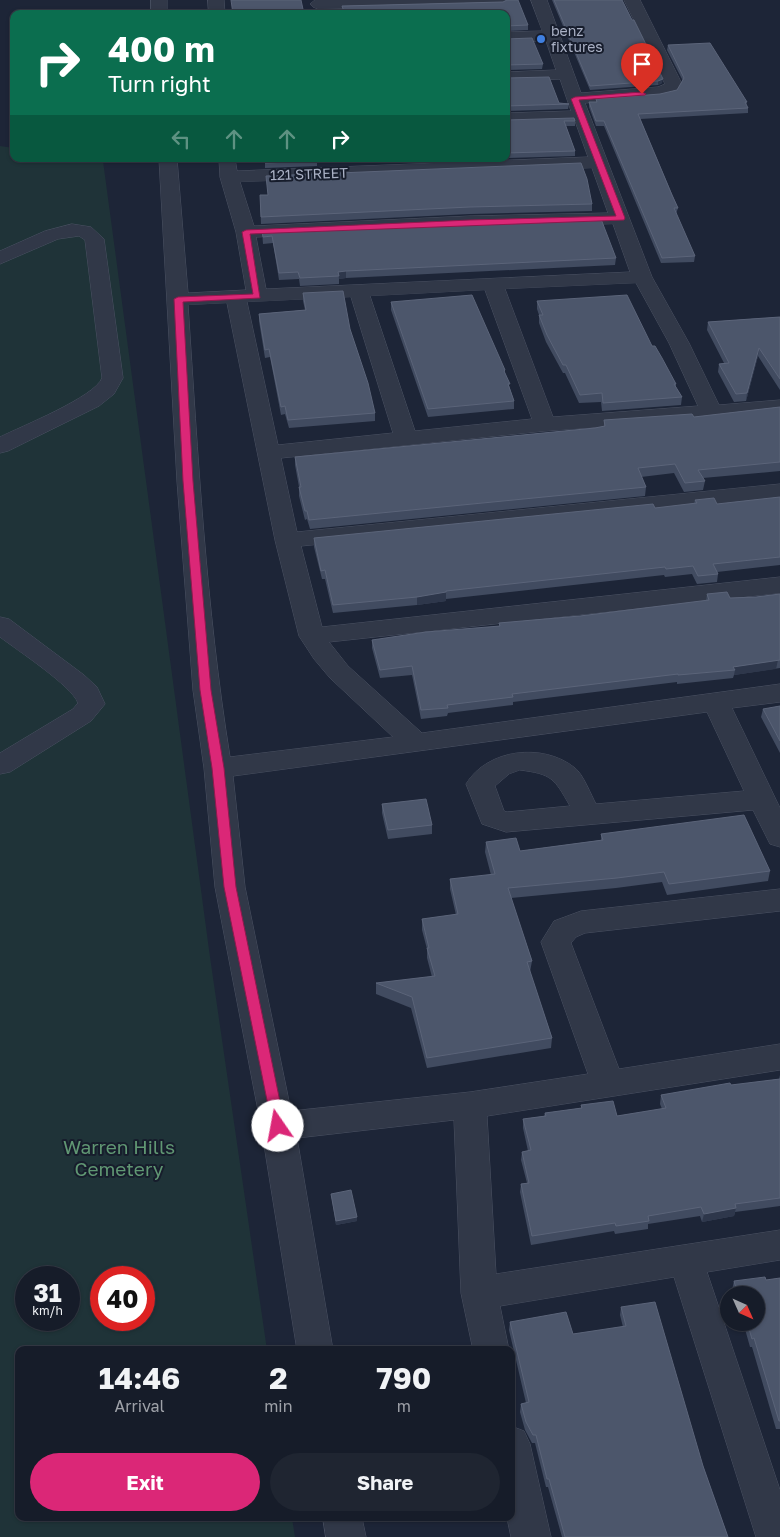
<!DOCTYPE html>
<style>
body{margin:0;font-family:"Golos Text",sans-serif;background:#1f2531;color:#f1f3f6;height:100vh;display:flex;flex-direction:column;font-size:19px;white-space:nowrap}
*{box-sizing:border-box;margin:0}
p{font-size:16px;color:#9ea1a8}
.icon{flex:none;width:28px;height:28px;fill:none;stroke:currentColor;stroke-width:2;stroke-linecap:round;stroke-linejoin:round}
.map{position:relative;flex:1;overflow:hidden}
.panel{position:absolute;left:15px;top:1346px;width:500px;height:175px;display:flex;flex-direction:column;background:#161c29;border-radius:10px;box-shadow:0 1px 4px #0004,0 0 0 1px #353a46}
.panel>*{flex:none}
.top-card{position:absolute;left:10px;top:10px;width:500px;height:152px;border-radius:10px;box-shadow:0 1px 4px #0004,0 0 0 1px #353a46;background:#0b6e4f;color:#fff;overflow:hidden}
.needle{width:32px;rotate:135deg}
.controls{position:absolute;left:720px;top:1286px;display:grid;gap:10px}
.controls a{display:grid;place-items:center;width:45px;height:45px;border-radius:50%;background:#161c29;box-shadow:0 1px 4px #0004,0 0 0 1px #353a46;font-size:25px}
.speed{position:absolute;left:15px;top:1266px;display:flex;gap:10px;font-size:25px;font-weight:700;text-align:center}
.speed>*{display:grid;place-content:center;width:65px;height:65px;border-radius:50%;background:#161c29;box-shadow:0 1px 4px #0004,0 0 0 1px #353a46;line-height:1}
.speed small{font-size:12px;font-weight:400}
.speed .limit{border:8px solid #d22;background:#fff;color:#111}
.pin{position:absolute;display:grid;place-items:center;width:42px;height:42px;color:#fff;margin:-51px -21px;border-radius:50% 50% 50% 0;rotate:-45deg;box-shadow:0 0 5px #0007}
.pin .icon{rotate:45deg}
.me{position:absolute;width:55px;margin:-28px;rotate:348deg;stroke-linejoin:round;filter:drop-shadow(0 0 4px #0008)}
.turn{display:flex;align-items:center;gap:18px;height:105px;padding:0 15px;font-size:22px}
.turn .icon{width:65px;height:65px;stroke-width:2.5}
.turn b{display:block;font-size:35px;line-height:42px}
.lanes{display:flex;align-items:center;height:48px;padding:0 15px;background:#0003;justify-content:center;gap:25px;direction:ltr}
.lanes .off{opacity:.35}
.eta{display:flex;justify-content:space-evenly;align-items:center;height:85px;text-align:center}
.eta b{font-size:30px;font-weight:700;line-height:35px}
.cta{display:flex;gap:10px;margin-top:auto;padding:10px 15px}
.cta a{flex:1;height:58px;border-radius:30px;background:#db2777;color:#fff;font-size:20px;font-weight:700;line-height:58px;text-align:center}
.cta a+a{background:#1f2531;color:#f1f3f6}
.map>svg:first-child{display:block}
.green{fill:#1f3338;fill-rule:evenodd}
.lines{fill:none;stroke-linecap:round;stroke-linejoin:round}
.minor-casing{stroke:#4b5263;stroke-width:1}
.minor{fill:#313848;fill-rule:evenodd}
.wall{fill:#414b60}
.shaded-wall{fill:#2e374b}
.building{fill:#4c566b;stroke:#5b6479}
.route{fill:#db2777;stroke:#8e194d}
.shop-dot{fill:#3f7fe0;stroke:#171d2c;stroke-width:2}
.labels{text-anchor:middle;stroke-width:4;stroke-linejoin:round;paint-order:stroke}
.far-poi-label{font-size:14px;fill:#aab1c5;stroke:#171d2c;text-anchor:start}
.far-street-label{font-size:14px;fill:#aab1c5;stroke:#171d2c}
.near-park-label{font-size:19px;fill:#609773;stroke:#171d2c}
</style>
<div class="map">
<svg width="780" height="1537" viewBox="0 0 780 1537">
<rect width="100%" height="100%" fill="#1d2537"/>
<!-- green -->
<path class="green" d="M0,146L14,148V159H86L103,161L210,957L267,1350H19V1518H292L295,1537H0ZM26,1278H69V1320H26ZM101,1278H144V1320H101Z"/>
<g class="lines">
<!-- minor casing -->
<g class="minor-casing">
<path id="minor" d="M151,0H167V14H151Z
M208,0H224L225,14H209Z
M511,0L508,3L503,5L318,9L313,7L310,4L315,0Z
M531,0H547L581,93L658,87L665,84L624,0H640L682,84L676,93L659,97L585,103L652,277L689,343L719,405L780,400V414L545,431L281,458L297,532L780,484V498L301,546L322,627L780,577V593L329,642L348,666L422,733L780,684V702L732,708L780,808V847L770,844L753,810L506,832L482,824L466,784C487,749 543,742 575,768C583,774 591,795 596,804L744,791L707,712L233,776L245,887L291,1111L470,1092L588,1074L541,942L554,921L581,911L780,889V911L585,933L576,937L571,943L619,1069L780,1044V1070L487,1116L496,1274L780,1230V1260L707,1272L780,1490V1537H756L674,1277L500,1306L509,1350H473L461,1293L454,1120L297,1138L333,1350H297L261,1126L215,887L204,768L193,690L177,481L159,159H177L188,293L246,290L236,232L220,177L219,159H235L237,171L588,157L575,121L506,123V113L571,111L560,79L506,82V72L556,70L546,41L506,42V32L542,31ZM592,168L608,213L470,216L254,226L240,182ZM613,224L630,272L266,289L256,237L470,228ZM636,283L669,343L698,406L553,417L505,289ZM485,290L532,419L415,431L370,296ZM351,297L393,433L278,445L247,302ZM227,303L275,540L299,636L314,659L330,678L393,737L230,757C206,608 198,456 188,305ZM520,770C552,774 554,778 570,806L507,812L504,811L495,786L509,774Z
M72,224L91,227L104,239L123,378L114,394L99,406L8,451L0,453V437C20,427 95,397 102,378L85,240L79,236L58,239L0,264V251L45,231Z
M0,617L9,619L84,675L97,687L105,704L91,721L10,772L0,774V753L73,709L78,703C72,686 17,650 0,637Z
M511,1426L524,1431L530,1444L551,1537H511L507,1518H511Z
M323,1518H362L366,1537H326Z"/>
</g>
<!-- minor -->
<use href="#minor" class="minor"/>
</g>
<!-- wall -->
<path class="wall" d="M552,0H622L662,83L658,85L590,90Z
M503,2L528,25V30L506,31V14H343L342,10V6Z
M506,39L543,64L542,69L506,70Z
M668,45L747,102L746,105L748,108V113L640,119L678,208L676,214L695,256L694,262L661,263L604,126H596L589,107V102H596V99L660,94L677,90L683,81L667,50Z
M506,78L559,103L569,104L568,109L506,111Z
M506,120L575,121V126H566L575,151V156L506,158Z
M243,159H317V166L265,168V161L244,162Z
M379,159H497L380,163Z
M260,195L592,204V211L470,214L261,224Z
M262,231L616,258L615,265L346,278L339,279V284L300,286L299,279L279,280L273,243L263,244Z
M303,293L350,329L375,413V421L289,428L285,414L281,415L270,357L265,358L259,321V314L305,310L303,301Z
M537,301L652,346L676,384V387L682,397L681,405L602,411L601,402L579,403L565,373H563L546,342L539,323V315L537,309Z
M391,302L505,370V373L514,401V409L428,417L391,310Z
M780,317V390L758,356L746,401L734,402L718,372L719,364L724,363L707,330L708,322Z
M780,407V471L703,478L705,481L703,490L684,492L674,473L641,477L646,487L645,496L310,529L307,519L305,520L299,496V487L295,465V457L595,428L604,426V420L694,417Z
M780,497V565L717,572L718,574L717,582L697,584L692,574L665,577L664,575L446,599V601L417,605L333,613L325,579H322L314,547V538L655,508L694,504L695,500L717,504Z
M707,594L730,598L756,597L780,594V668L734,675L733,678L677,684V682L513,702V705L448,713L447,716L421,719L412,675L380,678L372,648V640L499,626V623L580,616L706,601Z
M780,706V753L761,717L763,709Z
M382,804L432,825V834L388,839L382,813Z
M601,834L770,871L768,881L667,895L662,882L616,888L511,898L532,961L530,972L552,1038L551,1048L427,1068L411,1008L376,994V983L432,977L427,958V949L422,930V919L456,915L450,889V879L491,875L485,852L486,842L520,851L601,840Z
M780,1075V1206L735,1212L734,1216L702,1222L700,1216L648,1224V1229L615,1234L614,1231L531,1245L520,1192L521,1184L527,1183L521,1160L522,1152L528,1151L523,1128V1119L544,1116L545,1113L581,1108V1105L617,1116L662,1109L660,1104L661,1095L779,1079Z
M331,1194L357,1217V1221L336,1225Z
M780,1278V1429H776L752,1347H750L743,1322H756V1295H734L732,1290L734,1281L766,1280Z
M621,1307L703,1466L728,1537H562L548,1487H546L535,1443H532L525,1430L520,1412L521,1404L526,1403L509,1330L510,1322L573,1334L623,1327L620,1315Z"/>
<!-- shaded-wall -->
<path class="shaded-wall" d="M663,79L662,83L658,85V81Z
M346,271V278L339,279L338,272Z
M759,348L758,356L746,401L747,393Z
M446,592V601L417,605V597Z
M778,660L776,669L734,675L735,670L733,667Z
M736,1208L734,1216L702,1222L704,1214Z
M357,1217V1221L336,1225V1221Z"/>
<!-- building -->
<path class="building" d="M231,0H301L304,14H233Z
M507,0H518L528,25L506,26V14H345L342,6L503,2Z
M554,0H622L632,20H634L663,79L658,81L590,86Z
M532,38L543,64L506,65V39Z
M710,43L747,102H745L748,108L638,114L672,195L678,208H674L695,256L662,258L604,121H596L589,102H597L596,99L660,94L677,90L684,78L668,45Z
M549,77L559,103L569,104L506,106V78Z
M574,118L575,121H564L575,151L506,153V120Z
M265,159H317V161L265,163Z
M581,163L587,179L592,204L470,207L261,217L260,195H268L266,176Z
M601,219L616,258L346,271L338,272L339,276L300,278L298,272L279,273L272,236L263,237L262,231Z
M343,291L350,329L368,383L375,413L288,420L285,406L281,407L269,349L265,350L259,314L306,310L303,293Z
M472,295L505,370L504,371L510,384H508L514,401L428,409L391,302Z
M627,295L652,346H655L662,358L676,384H674L682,397L603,403L602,393L580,395L566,365H563L547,335L539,315H543L537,301Z
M780,317V379L759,348L747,393L736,394L719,364L729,363L708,322Z
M780,407V462L698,470L705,481L685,483L675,464L638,468L646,487L309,520L307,511H305L299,487H301L295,457L595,428L605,426L604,420L692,414L694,417Z
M780,497V557L713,564L718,574L698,576L693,566L666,569L665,567L446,591V592L417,597L333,605L325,570L321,571L314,538L653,504L655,508L697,503L695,500L714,498L717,504Z
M727,592L730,598L756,597L780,594V660L733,667L735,670L678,675V674L512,694L513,697L447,705L448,708L421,710L412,666L380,670L372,640L426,632L500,626L499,623L580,616L709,600L707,594Z
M780,706V741L763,709Z
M426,799L432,825L388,830L382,804Z
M744,815L770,871L669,884L664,872L617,878L508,888L532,961L527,962L552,1038L427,1058L412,997L376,983L435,976L427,948H429L422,919L458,914L450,879L495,874L486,842L516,838L520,851L603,840L601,834Z
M780,1079V1198L735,1204L736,1208L704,1214L701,1207L648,1216L649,1221L616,1226L615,1223L532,1236L521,1184L529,1183L522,1152L531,1150L523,1119L546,1116L545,1113L582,1108L581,1105L613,1101L617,1116L666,1108L661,1095L730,1083L731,1085Z
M351,1190L357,1217L336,1221L331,1194Z
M765,1277L766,1280L780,1278V1421H779L754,1338L752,1339L747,1322H756V1295H738L734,1281Z
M655,1302L703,1466L728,1537H565L549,1479H547L536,1435H533L526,1422L521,1404L529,1402L510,1322L566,1312L573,1334L626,1326L621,1307Z"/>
<!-- route -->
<path class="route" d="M642,92L646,94L645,95L579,100L625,218L624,220L250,234L260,298L183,302L193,481L211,690L224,768L236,887L285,1126L283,1130L278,1132L273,1130L224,887L212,768L200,690L183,481L174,299L178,297L253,294L242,232L246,230L470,220L616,216L571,99L575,97Z"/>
<!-- markers -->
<circle class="shop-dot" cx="541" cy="39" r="5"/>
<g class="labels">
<!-- far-poi labels -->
<g class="far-poi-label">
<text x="551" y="36">benz<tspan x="551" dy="16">fixtures</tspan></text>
</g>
<!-- far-street labels -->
<g class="far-street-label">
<text transform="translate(309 174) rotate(-2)" y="5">121 STREET</text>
</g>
<!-- near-park labels -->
<g class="near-park-label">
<text x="119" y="1154">Warren Hills<tspan x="119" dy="22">Cemetery</tspan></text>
</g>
</g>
</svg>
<div class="controls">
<a><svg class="needle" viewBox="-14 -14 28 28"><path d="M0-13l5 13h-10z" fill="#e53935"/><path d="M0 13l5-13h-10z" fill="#9ea1a8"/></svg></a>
</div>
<div class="speed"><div>31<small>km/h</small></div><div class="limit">40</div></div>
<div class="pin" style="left:642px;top:94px;background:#d93025"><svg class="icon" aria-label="arrive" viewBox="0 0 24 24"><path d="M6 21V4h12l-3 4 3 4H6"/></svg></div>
<svg class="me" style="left:278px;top:1126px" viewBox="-20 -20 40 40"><circle r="19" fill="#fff"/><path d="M0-13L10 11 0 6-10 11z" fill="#db2777"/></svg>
<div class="top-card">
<div class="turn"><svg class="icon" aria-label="right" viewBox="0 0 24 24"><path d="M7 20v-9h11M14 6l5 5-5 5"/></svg><div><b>400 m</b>Turn right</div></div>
<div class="lanes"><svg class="icon off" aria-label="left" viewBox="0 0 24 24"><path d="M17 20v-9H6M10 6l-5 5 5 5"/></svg><svg class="icon off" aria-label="ahead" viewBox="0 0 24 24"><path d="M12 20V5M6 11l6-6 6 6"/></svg><svg class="icon off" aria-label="ahead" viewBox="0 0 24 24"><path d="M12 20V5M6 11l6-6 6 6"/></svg><svg class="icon" aria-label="right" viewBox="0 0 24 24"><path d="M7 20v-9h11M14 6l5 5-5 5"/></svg></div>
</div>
<section class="panel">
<div class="eta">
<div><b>14:46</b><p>Arrival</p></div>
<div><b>2</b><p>min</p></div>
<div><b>790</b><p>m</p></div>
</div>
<div class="cta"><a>Exit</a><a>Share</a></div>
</section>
</div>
